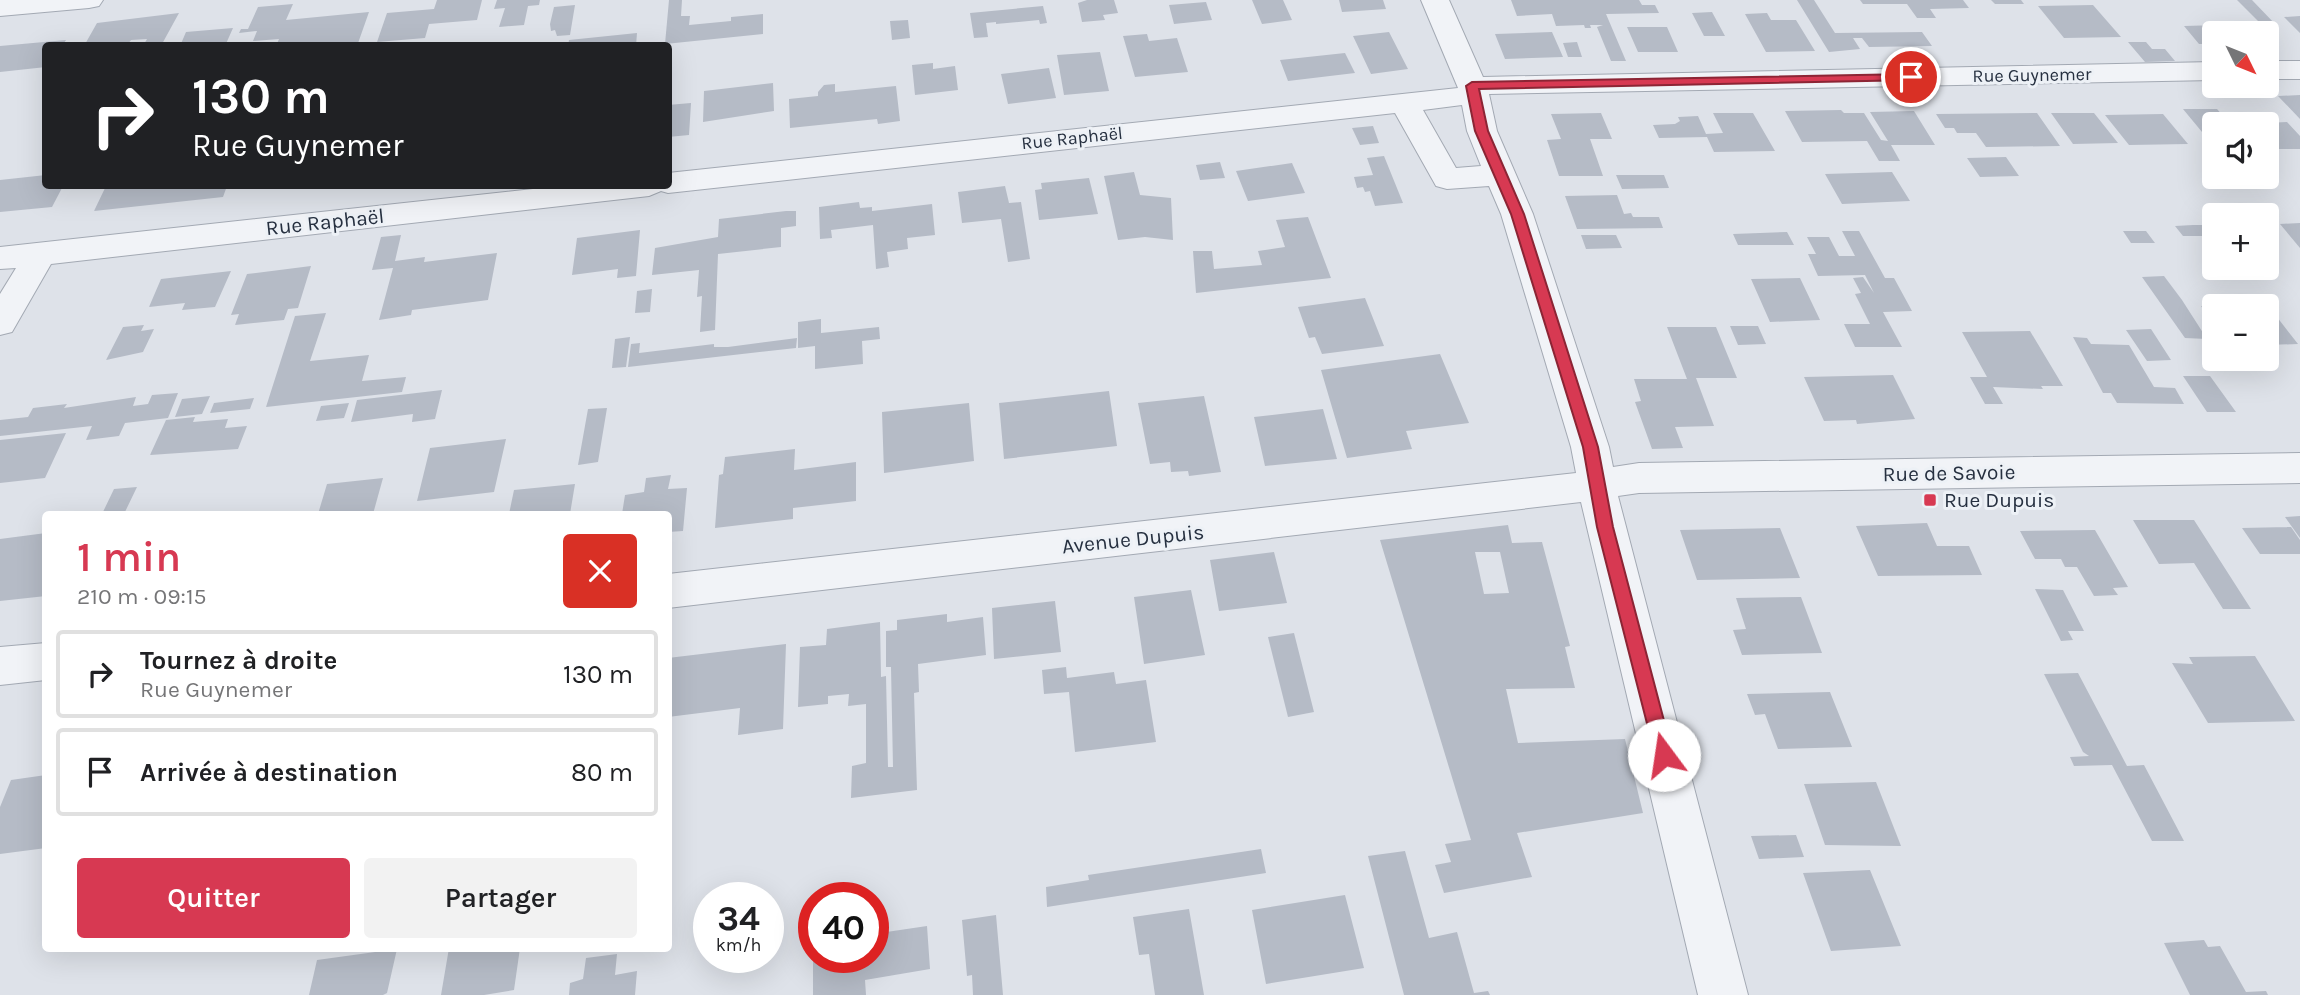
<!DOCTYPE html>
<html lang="fr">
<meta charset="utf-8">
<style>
body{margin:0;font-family:Karla,sans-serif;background:#f2f2f2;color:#202124;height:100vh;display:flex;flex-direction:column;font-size:26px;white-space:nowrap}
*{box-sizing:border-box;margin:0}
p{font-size:23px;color:#757577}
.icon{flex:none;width:38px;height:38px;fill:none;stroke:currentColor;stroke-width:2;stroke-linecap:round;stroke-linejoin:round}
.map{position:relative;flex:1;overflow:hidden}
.drawer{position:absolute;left:42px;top:511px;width:630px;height:441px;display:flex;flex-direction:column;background:#fff;border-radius:7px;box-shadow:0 7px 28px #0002}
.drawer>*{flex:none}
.guide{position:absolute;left:42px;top:42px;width:630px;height:147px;border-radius:7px;box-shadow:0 7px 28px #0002;background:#202124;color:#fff;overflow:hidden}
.needle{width:46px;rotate:133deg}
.tools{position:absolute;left:2202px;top:21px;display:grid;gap:14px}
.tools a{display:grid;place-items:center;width:77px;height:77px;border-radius:7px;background:#fff;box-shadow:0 7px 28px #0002;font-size:35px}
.speed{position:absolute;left:693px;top:882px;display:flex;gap:14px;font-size:35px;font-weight:700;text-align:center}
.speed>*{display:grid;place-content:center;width:91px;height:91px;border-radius:50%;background:#fff;box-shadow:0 7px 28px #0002;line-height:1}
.speed small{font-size:18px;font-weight:400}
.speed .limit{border:10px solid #d22;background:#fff;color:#111}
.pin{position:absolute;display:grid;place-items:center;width:60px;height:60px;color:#fff;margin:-30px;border:4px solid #fff;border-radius:50%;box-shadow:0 2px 7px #0007}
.me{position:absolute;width:77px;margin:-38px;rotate:346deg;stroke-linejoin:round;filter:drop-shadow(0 0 5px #0008)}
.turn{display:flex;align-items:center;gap:24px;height:147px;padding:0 35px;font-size:32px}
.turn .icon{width:91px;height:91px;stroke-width:2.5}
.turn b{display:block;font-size:49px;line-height:60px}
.round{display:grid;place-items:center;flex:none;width:74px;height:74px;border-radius:7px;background:#f2f2f2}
.head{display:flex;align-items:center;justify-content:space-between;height:119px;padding:0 35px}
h1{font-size:42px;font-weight:600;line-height:52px;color:#d73952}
.action{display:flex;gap:14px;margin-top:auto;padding:14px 35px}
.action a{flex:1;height:80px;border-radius:7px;background:#d73952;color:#fff;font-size:28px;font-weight:600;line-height:80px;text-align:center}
.action a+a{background:#f2f2f2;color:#202124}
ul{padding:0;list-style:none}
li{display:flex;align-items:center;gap:21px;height:88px;margin:0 14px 10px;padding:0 21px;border:4px solid #e0e0e0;border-radius:7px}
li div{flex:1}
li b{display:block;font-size:26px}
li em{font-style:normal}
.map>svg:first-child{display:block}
.building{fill:#b5bbc6;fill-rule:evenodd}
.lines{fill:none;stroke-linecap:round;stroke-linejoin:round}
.minor-casing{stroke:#a3a9b3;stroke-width:2}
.minor{fill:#f1f3f7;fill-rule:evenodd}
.route{fill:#d73952;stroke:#8c2535;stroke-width:2}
.poi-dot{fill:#d73952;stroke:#edf1f6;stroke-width:2.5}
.labels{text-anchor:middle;stroke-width:6;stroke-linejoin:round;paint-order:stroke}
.far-street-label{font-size:18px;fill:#263040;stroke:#edf1f6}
.street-label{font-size:21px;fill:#263040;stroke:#edf1f6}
.poi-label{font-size:21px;fill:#263040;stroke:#edf1f6;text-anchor:start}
</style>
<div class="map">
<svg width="2300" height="995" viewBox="0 0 2300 995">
<rect width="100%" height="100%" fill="#dee2e9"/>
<!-- building -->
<path class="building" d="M437,0H482L477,20L429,24L425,38L377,42L387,13L434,9Z
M497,0H540L539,5L528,6L524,25L499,27L505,8L494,9Z
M669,0H682L681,16H690L689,25L731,21V17L763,14V34L665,44Z
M1087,0H1114L1118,13L1103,15L1105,20L1082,22L1078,3Z
M1252,0H1283L1292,20L1262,24Z
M1339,0H1383L1386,9L1342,12Z
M1511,0H1639L1642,5H1655L1659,13L1606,14L1626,61H1611L1597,27L1603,25H1590L1591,28H1585L1584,25L1556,26L1552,14L1517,16Z
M1797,0H1814L1835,33L1922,32L1932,46L1869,47L1862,38H1853L1860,49L1829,52Z
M1860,0H1963L1969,8L1930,9L1936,18H1917L1907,4H1863Z
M1991,0H2021L2024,4H1995Z
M2237,0H2252L2276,25H2262Z
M1206,2L1212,20L1174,24L1169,5Z
M293,4L286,20L369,12L357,46H276L279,39L253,41L257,31L239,33L241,29H248L258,7Z
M575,5L570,35L557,36L555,30L551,31L550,24L554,7Z
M2093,5L2121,37L2064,38L2038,6Z
M1043,6L1047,23L1040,24L1039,20L996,24V22L986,23L988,37L974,38L970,13Z
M1712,12L1725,36H1704L1692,13Z
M179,13L162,44L143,46L147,39L131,40L128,44L84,46L97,23Z
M1767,13L1771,20H1796L1815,51L1766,52L1745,14Z
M2300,16V33L2284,17Z
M908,20L910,38L892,40L890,21Z
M2254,24L2264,33H2214V44H2199L2184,26Z
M1627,27H1667L1678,52H1638Z
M233,28L225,46H180L186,32Z
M1389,32L1408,69L1371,74L1353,36Z
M1552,32L1563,57L1505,59L1495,34Z
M637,33L636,46H568L569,40Z
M1147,34L1149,41L1177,38L1188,72L1135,77L1123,36Z
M66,40L62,46H46V67L0,72V46Z
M1577,42L1582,57H1568L1563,43Z
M2128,42H2146L2152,49H2165L2175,61L2145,62Z
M1100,52L1109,91L1064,95L1057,55Z
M1345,53L1355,73L1288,81L1280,60Z
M933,63V69L955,66L958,90L915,95L912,65Z
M1049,68L1056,98L1008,104L1001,74Z
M773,83L774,111L703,122L704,91Z
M835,84V92L896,86L900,121L878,124L877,119L790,128L789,99L818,96V92L824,85Z
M2300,95V119L2278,96Z
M691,103L689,135L668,137V105Z
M2183,109H2217L2230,124H2214V135L2202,132Z
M1841,110L1844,113H1864L1881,140L1888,141L1870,112L1914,111L1935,145H1891L1900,161H1879L1867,141L1802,142L1785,111Z
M1601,113L1612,139H1590L1603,176H1559L1547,140L1561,139L1551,114Z
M1713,113H1753L1775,151L1714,152L1707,137L1659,138L1653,125L1675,124L1680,121L1678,117L1698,116L1706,134L1723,133Z
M2037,113L2060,146L1986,147L1976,133H1957L1954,128H1945L1936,114Z
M2051,113H2094L2118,143L2073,144Z
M2163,114L2188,144L2129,145L2105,115Z
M2287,122L2300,136V149H2269L2266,147V123Z
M1373,126L1379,143L1360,145L1352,128Z
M1384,156L1403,203L1375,206L1370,191L1365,192L1363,187L1357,188L1354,177L1373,175L1367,158Z
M2006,157L2019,176L1980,177L1967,158Z
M1220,162L1225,178L1200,180L1196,165Z
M1292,163L1305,193L1248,201L1236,171Z
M1134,172L1140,195L1171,198L1173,240L1145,237L1118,240L1104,176Z
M1892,172L1910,201L1842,204L1825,174Z
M46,175V186H63L52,207L0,212V180Z
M1616,175H1664L1669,188L1622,189Z
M1089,178L1098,214L1039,220L1035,190L1042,189L1041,183Z
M106,186H227L223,197L94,211Z
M1005,186L1009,203L1021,202L1030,259L1008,262L1001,219L962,223L958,192Z
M1617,195L1624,214L1631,213L1633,217H1659L1663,228L1577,229L1565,196Z
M859,202L860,208L872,207V211L932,204L935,235L907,238L908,249L887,252L889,267L876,269L873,225L831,230L832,238L820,239L819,207Z
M786,211H796V226L781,228V247L718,254L715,330L700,332L702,296L697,297L699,270L652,275L655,248L718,237L719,219Z
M1308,217L1331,278L1196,293L1193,251H1212L1214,269L1262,265L1258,251L1285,247L1276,220Z
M2300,223V248L2280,224Z
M2193,225H2206L2214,236H2183L2175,226Z
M640,230L636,276L617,278L618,269L572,275L577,238Z
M1842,231H1859L1885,278H1894L1912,311L1883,312L1902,347H1855L1844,324H1870L1855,294L1861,293L1853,278L1863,277L1874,293L1865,275L1818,276L1808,254H1816L1807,237H1829L1839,256H1855Z
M2123,231H2146L2155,243H2131Z
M1787,232L1794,245H1738L1733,234Z
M401,235L395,261L425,257L424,262L497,253L488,300L412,310L411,315L379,320L393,268L372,270L381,237Z
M1581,235H1616L1622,248L1586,249Z
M311,266L298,308L288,309L284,320L235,325L239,314L231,315L247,274Z
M231,271L215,307L182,310L185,303L149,307L161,279Z
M2164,276L2182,300L2207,339L2185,338L2142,277Z
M1800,278L1820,320L1770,322L1751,279Z
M652,289L650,312L635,313L637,291Z
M1365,298L1384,346L1322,354L1315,337L1309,338L1298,307Z
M2266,303L2298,344L2266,345Z
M2201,306H2214V323Z
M326,313L310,361L369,355L362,381L406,377L402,392L266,407L295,316Z
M821,319V333L879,327L880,339L862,341L863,364L815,369V346L798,348V322Z
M144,325L141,331L154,329L143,352L106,360L123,327Z
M1730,326H1758L1766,344L1738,345Z
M1667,327H1716L1737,378H1696L1714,426L1675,427L1683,448L1652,449L1635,402L1641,401L1634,379H1687Z
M2151,329L2171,360L2147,361L2126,330Z
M2030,331L2063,386H2041L2043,389L1993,387L2003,404H1985L1970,377H1987L1962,332Z
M630,337L626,367L612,368L615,339Z
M2073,337L2087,338L2091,344L2129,345L2154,387L2175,388L2184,404L2117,403L2111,393H2103Z
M797,338L796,348L628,367L631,344L640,343L639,353L714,344V347H728Z
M1440,354L1469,423L1406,431L1412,449L1347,458L1321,370Z
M1893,375L1915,419L1857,424L1856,420L1824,421L1804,377Z
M2183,376H2210L2236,412H2207Z
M442,390L435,419L412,422L413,414L351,422L357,400Z
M1109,391L1117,446L1004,459L999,403Z
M178,393L168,418L125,423L119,436L86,440L92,426L0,436V420L28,417L33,408L67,404L64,408L136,397L133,406L148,404L152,395Z
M210,396L202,414L175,417L182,399Z
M1204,396L1221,472L1189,476L1188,471L1171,472L1170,462L1150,464L1138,403Z
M254,398L250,409L210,413L214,403Z
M349,403L344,418L316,421L321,406Z
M969,403L974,461L884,473L882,412Z
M607,408L598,462L578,465L588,409Z
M1323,409L1337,459L1265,466L1254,417Z
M195,417L193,422L228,419L225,428L247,426L238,449L150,455L166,420Z
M66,433L45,478L0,483V440Z
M506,439L494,492L417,501L430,448Z
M795,449L794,470L856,462V501L793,508V519L715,528L719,475L723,474L725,457Z
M671,475L668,489L687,488L683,531L668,532V514H622L625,495L644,492L646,478Z
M383,478L373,514H318L327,484Z
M575,484L570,514H509L514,490Z
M137,487L124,514H102L114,489Z
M2300,516V538L2285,517Z
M2133,520H2194L2251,609H2223L2194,563L2159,564Z
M1927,523L1937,546H1969L1982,575L1878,576L1856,526Z
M1508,525L1512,543L1542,542L1570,646L1565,647L1575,688L1506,689L1518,743L1625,739L1643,813L1517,833L1532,877L1444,893L1435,865L1451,862L1445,844L1471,840L1380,540ZM1475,552H1500L1509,593L1484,594Z
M2291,527L2300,540V554H2260L2242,528Z
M1780,528L1800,578L1697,580L1680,530Z
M2095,530L2128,587L2113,588L2118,595L2094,596L2077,567H2065L2061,559H2035L2020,531Z
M46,533V596L0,601V539Z
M1274,552L1287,603L1219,611L1210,560Z
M2035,589L2063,590L2084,631H2068L2073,640L2061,641Z
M1191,590L1205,655L1144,664L1134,597Z
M1801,597L1822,653L1742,655L1733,630L1746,629L1736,598Z
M1055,601L1061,652L994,659L992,608Z
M947,614V622L983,617L986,655L918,664L919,692L914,693L917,790L851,798L852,766L866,763V704L848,706L849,694L828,696V704L798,707L800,647L826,645L827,629L880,622L881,677L886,676L888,767H893L891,667H886V631L897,630V620Z
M1294,633L1314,712L1288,717L1268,637Z
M786,644L783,729L738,735L740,708L668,717V658Z
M2255,656L2295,721L2208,723L2172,663L2193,664L2189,657Z
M1066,667L1067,678L1114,672L1116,684L1146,680L1156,742L1075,752L1069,692L1044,694L1042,670Z
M2078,673L2127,766L2144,765L2184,841H2152L2112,765L2074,766L2070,757L2089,756L2083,752L2044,674Z
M1830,692L1852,747L1778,749L1765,714L1755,715L1747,694Z
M46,775V848L0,854V807L11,780Z
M1876,782L1901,846L1825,845L1804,784Z
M1796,835L1804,857L1759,859L1751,836Z
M1261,849L1266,873L1047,907L1046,887L1089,880L1088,875Z
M1405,851L1429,938L1457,932L1474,993L1488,991L1490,995H1404L1368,856Z
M1870,870L1901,946L1831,951L1803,873Z
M1345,895L1364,968L1266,984L1252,910Z
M1189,909L1204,995H1155L1149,954L1139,955L1133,917Z
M996,915L1003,995H973L972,975L967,976L962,920Z
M927,926L930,969L865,980L866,995H813V957H873V934Z
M2204,940L2208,947L2220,946L2246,992L2266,991L2268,995H2190L2164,943Z
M449,948H520L514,990L484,995H441Z
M397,949L387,993L383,995H309L317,960Z
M617,954L615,975L637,971L635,995H569L570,983L583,979L586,958Z"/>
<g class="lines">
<!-- minor casing -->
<g class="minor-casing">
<path id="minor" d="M0,0H103L99,6L89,8L0,16Z
M1421,0H1449L1483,77L2214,62V80L1489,94L1497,131L1533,214L1609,447L1613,467L1639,463L2300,453V483L1639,493L1618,496L1748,995H1698L1581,502L668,608V574L1576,473L1571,447L1501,214L1489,186L1447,189L1436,186L1395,113L668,193L661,191L649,196L51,264L12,332L0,335V294L16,268L0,269V247L560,186H668V173L1458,88ZM1462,105L1467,131L1481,166L1456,168L1423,110Z
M2266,61H2300V79H2266Z
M46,643V680L0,685V647Z"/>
</g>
<!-- minor -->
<use href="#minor" class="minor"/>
</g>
<!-- route -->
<path class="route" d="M1911,74L1915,75V80L1479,89L1488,131L1524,214L1598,447L1613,527L1673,755L1670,761L1664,763L1657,761L1655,755L1597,527L1583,447L1511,214L1475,131L1466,86L1472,82Z"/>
<!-- markers -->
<rect class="poi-dot" x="1923" y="493" width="14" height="14" rx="3.5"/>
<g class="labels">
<!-- far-street labels -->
<g class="far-street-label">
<text transform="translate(2032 75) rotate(-1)" y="6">Rue Guynemer</text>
<text transform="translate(1072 138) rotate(-6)" y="6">Rue Raphaël</text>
</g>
<!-- street labels -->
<g class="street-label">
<text transform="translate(325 222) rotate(-6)" y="7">Rue Raphaël</text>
<text transform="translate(1949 473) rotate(-1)" y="7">Rue de Savoie</text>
<text transform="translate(1133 539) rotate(-6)" y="7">Avenue Dupuis</text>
</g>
<!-- poi labels -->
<g class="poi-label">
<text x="1944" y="507">Rue Dupuis</text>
</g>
</g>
</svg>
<div class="tools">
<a><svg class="needle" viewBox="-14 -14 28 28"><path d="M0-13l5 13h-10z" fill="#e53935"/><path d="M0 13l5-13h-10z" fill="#757577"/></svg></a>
<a><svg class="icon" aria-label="sound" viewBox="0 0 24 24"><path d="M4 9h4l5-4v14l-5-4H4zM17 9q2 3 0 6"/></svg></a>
<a>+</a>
<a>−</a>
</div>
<div class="speed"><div>34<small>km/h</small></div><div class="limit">40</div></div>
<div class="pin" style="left:1911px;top:77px;background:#d93025"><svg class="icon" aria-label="arrive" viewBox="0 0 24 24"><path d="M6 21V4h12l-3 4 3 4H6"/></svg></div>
<svg class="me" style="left:1664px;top:755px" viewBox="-20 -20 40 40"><circle r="19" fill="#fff"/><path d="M0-13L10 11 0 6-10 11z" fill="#d73952"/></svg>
<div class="guide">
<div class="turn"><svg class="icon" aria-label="right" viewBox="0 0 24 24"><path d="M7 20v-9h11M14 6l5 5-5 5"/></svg><div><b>130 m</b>Rue Guynemer</div></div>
</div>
<section class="drawer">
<div class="head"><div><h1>1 min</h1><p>210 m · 09:15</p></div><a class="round" style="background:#d93025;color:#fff"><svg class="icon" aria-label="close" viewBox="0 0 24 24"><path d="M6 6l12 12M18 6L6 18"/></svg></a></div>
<ul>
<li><svg class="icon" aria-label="right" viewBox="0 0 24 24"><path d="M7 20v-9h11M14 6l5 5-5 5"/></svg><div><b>Tournez à droite</b><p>Rue Guynemer</p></div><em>130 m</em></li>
<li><svg class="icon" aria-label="arrive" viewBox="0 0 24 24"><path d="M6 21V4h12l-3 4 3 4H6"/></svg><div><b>Arrivée à destination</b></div><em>80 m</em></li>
</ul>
<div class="action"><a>Quitter</a><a>Partager</a></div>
</section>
</div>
